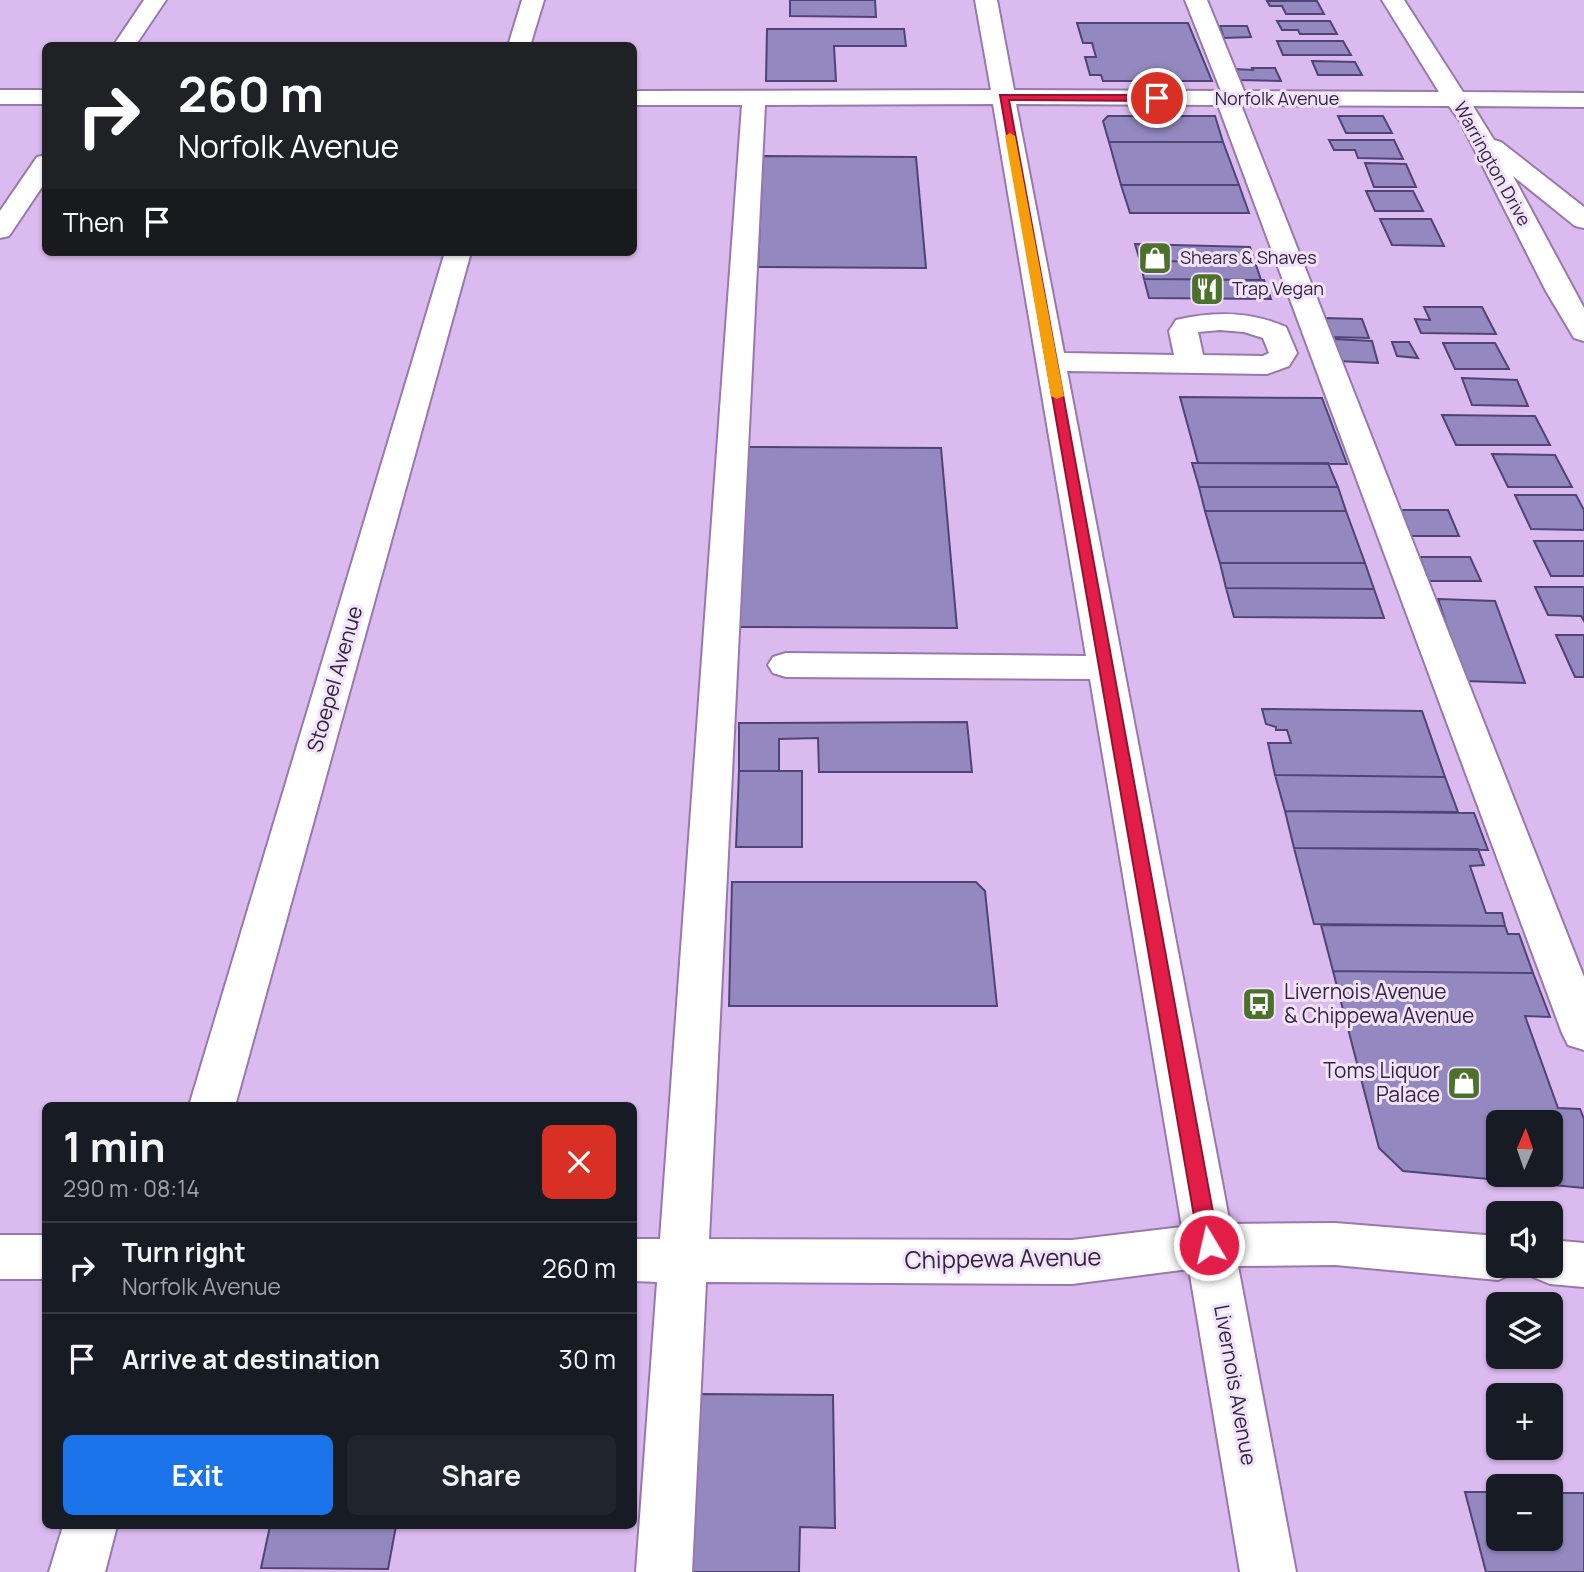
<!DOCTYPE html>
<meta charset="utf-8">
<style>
body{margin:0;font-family:Manrope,sans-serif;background:#20242c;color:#f1f3f6;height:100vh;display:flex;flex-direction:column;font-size:26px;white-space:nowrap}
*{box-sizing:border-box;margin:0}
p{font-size:23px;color:#9ea1a6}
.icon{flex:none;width:38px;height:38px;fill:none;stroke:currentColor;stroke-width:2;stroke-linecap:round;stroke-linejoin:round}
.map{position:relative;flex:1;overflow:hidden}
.panel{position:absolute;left:42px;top:1102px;width:595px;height:427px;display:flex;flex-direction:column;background:#171b24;border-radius:10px;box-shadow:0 2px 5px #0004}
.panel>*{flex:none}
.top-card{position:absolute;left:42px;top:42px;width:595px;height:214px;border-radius:10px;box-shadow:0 2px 5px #0004;background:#202124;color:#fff;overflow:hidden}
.needle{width:46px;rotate:2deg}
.fabs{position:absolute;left:1486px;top:1110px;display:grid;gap:14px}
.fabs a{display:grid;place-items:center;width:77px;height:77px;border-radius:10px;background:#171b24;box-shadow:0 2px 5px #0004;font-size:35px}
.pin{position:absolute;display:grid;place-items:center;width:60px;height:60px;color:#fff;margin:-30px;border:4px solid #fff;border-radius:50%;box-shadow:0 2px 7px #0007}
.me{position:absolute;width:77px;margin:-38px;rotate:351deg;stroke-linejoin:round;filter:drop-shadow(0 0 5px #0008)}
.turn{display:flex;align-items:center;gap:24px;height:147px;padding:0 21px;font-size:32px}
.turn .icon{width:91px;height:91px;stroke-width:2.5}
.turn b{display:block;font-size:49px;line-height:60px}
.then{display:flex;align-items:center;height:66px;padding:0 21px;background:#0003;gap:14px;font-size:26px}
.round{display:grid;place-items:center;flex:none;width:74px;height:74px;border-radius:10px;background:#20242c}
.head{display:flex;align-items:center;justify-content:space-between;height:119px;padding:0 21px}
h1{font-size:42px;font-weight:700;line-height:52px}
.action{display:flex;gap:14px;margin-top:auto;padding:14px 21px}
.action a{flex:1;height:80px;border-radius:10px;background:#1a73e8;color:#fff;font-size:28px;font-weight:700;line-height:80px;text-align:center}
.action a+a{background:#20242c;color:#f1f3f6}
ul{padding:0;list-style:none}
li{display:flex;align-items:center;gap:21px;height:91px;padding:0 21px;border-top:2px solid #363941}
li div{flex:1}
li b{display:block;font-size:26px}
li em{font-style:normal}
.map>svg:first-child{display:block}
.building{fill:#9389c0;stroke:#4f4475;stroke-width:2;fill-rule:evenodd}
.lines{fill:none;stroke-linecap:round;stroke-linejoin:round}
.minor-casing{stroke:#9879ab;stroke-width:4}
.minor{fill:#fff;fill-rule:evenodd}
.route{fill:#e11d48;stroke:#92132f;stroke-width:2}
.slow{fill:#f59e0b}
.labels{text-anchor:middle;stroke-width:6;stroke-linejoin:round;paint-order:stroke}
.far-street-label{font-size:18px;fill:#33263b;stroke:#f3e2fd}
.far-poi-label{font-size:18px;fill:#33263b;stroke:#f3e2fd;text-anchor:start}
.street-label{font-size:21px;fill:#33263b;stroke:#f3e2fd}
.poi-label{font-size:21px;fill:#33263b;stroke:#f3e2fd;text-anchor:start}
.near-street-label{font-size:24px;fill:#33263b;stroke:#f3e2fd}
</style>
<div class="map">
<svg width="1584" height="1572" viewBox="0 0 1584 1572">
<rect width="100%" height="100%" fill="#dbbaef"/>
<!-- building -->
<path class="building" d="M790,0H875L876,17L790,16Z
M1267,1H1317L1324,14H1286L1282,6H1270Z
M1277,21H1330L1337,34H1300L1298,30H1282Z
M1077,23H1188L1212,81H1103L1101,75H1090L1085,57H1096L1092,43H1083Z
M1220,26H1247L1251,37L1224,38Z
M767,29H904L906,46H834L836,81H766Z
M1277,41H1343L1351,55H1283Z
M1312,61L1355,62L1362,75H1318Z
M1252,68H1275L1281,81L1240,80L1236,69L1253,70Z
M1108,116H1215L1223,142H1109L1103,121Z
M1338,116H1383L1392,133H1346Z
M1329,140H1394L1403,159L1358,158L1355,150H1334Z
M1109,142H1223L1239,185H1121Z
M763,156L916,157L926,268L758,267Z
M1365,163L1406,164L1416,187H1374Z
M1121,185H1239L1249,213H1130Z
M1366,191H1413L1423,211H1375Z
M1380,219H1431L1444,246L1392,245Z
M1135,244L1250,247L1255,262L1140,261Z
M1140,261L1255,262L1261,280L1144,279Z
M1144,279L1264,280L1271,299L1149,298Z
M1424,307H1482L1496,334L1421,333L1415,319L1430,320Z
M1324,318L1362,319L1369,338L1331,337Z
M1333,339L1372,341L1378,363L1338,361Z
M1392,342H1409L1418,358L1397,356Z
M1443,343H1495L1509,369H1455Z
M1462,378L1517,380L1528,406L1472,405Z
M1180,397L1322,398L1347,464L1198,463Z
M1442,415L1535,416L1550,445H1456Z
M747,447L941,448L957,628L738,627Z
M1492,454L1555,455L1572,487H1508Z
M1192,463H1328L1338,487H1199Z
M1199,487H1338L1346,511H1205Z
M1515,495H1576L1584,510V530L1531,529Z
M1401,510H1448L1459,536H1411Z
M1205,511H1346L1365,563H1220Z
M1534,541H1584V576H1551Z
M1420,557H1470L1481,581H1429Z
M1220,563H1365L1374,589L1226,588Z
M1535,587H1584V621L1581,616L1548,615Z
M1226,588L1374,589L1384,618L1234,617Z
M1438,599L1495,601L1525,683L1465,681Z
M1556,635H1584V677H1575Z
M1262,709L1422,711L1445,777L1275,775L1268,743H1291L1287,730H1276V727L1266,724Z
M967,722L972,772H819L818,738L779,739V771H739V723Z
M739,771H802V847H736Z
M1275,775L1445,777L1458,812L1285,811Z
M1285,811L1474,813L1488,850L1294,848Z
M1294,848L1478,849L1484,865L1470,866L1486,913H1502L1505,926L1314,924Z
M732,882H976L985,891L997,1006H729Z
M1321,925L1505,926L1508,934H1519L1533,973L1333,971Z
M1333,971L1533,973L1550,1017L1525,1016L1558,1108L1580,1109L1584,1119V1188L1403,1171L1379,1148ZM1498,1122H1550V1174H1498Z
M701,1394L833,1395L835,1528L800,1527L799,1572H692Z
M1465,1492H1498V1538H1550V1493H1584V1572H1486Z
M270,1526H396L388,1569L261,1568Z"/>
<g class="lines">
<!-- minor casing -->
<g class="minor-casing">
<path id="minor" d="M144,0H166L135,46H113Z
M522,0H544L530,46H508Z
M975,0H997L1014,90L1221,91L1185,0H1207L1244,91L1439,92L1382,0H1404L1463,92L1584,93V107L1473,106L1494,140L1501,142L1584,207V228L1575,226L1513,176L1584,308V341L1574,338L1546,291L1460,121L1449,106L1241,105L1584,977V1050L1568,1045L1562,1033L1218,105L1016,104L1064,353L1174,355L1169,331L1176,320C1214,311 1250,311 1286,327L1297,353L1289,366L1267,374L1067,371L1230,1224L1335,1223L1498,1236V1265H1519L1515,1273L1498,1280L1335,1265L1238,1266L1296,1572H1240L1189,1269L1072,1284L706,1282L692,1572H636L657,1282L634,1281V1239H660L742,105H634V91L991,90ZM993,104L1086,656L786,653L773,657L768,665L773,673L786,677L1090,679L1182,1227L1072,1240L709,1239L765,105ZM1220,330L1244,332L1263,338L1269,353L1263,356L1203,355L1198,332Z
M0,90H46V104H0Z
M46,155V181L9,236L0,238V211L37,157Z
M445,252H471L235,1106H189Z
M0,1235H46V1279H0Z
M1550,1240L1584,1243V1287L1550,1284L1533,1277L1527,1265H1550Z
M63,1526H117L105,1572H49Z"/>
</g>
<!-- minor -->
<use href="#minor" class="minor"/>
</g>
<!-- route -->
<path class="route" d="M1000,95H1157L1162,98L1157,101L1009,100L1219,1245L1216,1251L1209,1254L1202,1251L1199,1245Z"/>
<!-- slow -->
<path class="slow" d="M1010,133L1015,136L1064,396L1057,399L1051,396L1005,136Z"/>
<!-- icons -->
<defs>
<g id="shop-square" transform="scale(1.75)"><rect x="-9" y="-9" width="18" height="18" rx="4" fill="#4c712b" stroke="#f3e2fd"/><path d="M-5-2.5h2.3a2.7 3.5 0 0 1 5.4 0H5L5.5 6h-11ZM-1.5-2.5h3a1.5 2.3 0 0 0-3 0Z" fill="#fff"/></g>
<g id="restaurant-square" transform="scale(1.75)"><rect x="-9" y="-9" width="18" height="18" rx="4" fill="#4c712b" stroke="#f3e2fd"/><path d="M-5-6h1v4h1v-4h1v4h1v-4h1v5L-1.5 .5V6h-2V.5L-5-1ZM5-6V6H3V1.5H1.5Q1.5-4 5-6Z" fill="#fff"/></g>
<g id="bus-square" transform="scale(1.75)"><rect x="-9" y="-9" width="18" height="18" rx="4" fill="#4c712b" stroke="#f3e2fd"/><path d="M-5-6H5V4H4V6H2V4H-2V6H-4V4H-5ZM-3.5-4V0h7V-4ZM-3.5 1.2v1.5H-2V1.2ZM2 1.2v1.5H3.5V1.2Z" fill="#fff"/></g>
</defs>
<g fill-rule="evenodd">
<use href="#shop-square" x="1155" y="258"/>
<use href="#restaurant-square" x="1207" y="289"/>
<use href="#bus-square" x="1259" y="1004"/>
<use href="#shop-square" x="1464" y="1083"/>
</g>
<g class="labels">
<!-- far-street labels -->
<g class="far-street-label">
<text x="1277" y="105">Norfolk Avenue</text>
<text transform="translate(1492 164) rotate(61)" y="6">Warrington Drive</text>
</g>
<!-- far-poi labels -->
<g class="far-poi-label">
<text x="1180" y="264">Shears &amp; Shaves</text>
<text x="1232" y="295">Trap Vegan</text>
</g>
<!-- street labels -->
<g class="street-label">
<text transform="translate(335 679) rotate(-74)" y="7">Stoepel Avenue</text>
<text transform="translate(1235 1385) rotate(80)" y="7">Livernois Avenue</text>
</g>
<!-- poi labels -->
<g class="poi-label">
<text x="1284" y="999">Livernois Avenue<tspan x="1284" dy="24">&amp; Chippewa Avenue</tspan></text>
<text x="1440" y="1078" text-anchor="end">Toms Liquor<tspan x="1440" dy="24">Palace</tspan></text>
</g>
<!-- near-street labels -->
<g class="near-street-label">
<text transform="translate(1003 1259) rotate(-1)" y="8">Chippewa Avenue</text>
</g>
</g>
</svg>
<div class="fabs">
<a><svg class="needle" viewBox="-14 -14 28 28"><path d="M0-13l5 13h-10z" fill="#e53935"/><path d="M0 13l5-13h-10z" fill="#9ea1a6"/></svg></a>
<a><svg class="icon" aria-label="sound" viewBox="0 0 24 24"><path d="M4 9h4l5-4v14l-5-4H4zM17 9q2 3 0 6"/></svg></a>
<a><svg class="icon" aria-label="layers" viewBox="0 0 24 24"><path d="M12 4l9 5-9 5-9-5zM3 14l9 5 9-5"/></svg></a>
<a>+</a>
<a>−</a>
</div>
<div class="pin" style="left:1157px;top:98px;background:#d93025"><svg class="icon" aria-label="arrive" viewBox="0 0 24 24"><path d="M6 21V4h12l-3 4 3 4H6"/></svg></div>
<svg class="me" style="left:1209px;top:1245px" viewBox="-20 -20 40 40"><circle r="17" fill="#e11d48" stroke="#fff" stroke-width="3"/><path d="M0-11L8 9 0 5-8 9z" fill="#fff"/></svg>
<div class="top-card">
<div class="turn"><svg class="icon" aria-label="right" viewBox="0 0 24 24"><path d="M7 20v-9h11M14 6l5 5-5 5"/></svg><div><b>260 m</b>Norfolk Avenue</div></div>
<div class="then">Then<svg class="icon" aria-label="arrive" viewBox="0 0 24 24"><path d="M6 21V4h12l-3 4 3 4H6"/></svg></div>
</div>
<section class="panel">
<div class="head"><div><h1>1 min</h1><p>290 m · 08:14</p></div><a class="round" style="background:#d93025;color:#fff"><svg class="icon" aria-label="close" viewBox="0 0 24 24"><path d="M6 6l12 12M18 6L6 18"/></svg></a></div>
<ul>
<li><svg class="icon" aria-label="right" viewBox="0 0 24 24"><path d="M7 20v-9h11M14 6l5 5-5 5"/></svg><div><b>Turn right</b><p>Norfolk Avenue</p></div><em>260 m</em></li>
<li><svg class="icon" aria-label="arrive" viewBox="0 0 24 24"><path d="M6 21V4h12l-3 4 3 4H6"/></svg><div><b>Arrive at destination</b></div><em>30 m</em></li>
</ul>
<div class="action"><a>Exit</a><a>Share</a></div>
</section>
</div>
